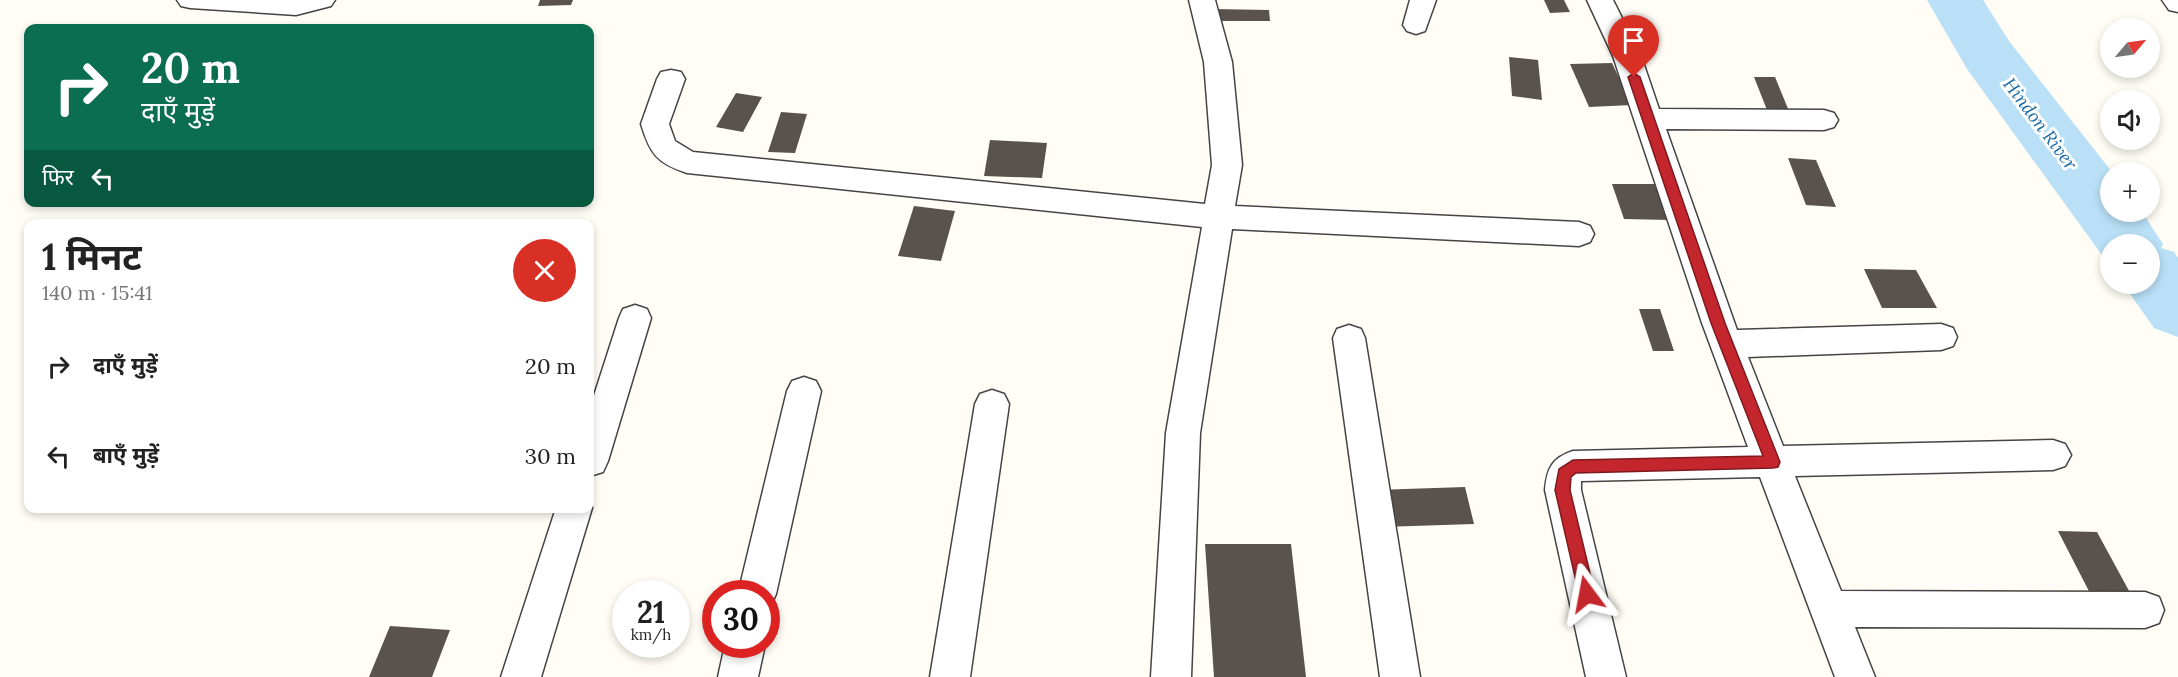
<!DOCTYPE html>
<html lang="hi">
<meta charset="utf-8">
<style>
body{margin:0;font-family:Lora,"Noto Sans Devanagari",serif;background:#f2f2f2;color:#222;height:100vh;display:flex;flex-direction:column;font-size:22px;white-space:nowrap}
*{box-sizing:border-box;margin:0}
p{font-size:20px;color:#767676}
.icon{flex:none;width:33px;height:33px;fill:none;stroke:currentColor;stroke-width:2;stroke-linecap:round;stroke-linejoin:round}
.map{position:relative;flex:1;overflow:hidden}
.sheet{position:absolute;left:24px;top:219px;width:570px;height:294px;display:flex;flex-direction:column;background:#fff;border-radius:12px;box-shadow:0 3px 9px #0003}
.sheet>*{flex:none}
.top-card{position:absolute;left:24px;top:24px;width:570px;height:183px;border-radius:12px;box-shadow:0 3px 9px #0003;background:#0b6e4f;color:#fff;overflow:hidden}
.needle{width:39px;rotate:61deg}
.controls{position:absolute;left:2100px;top:18px;display:grid;gap:12px}
.controls a{display:grid;place-items:center;width:60px;height:60px;border-radius:50%;background:#fff;box-shadow:0 3px 9px #0003;font-size:30px}
.speed{position:absolute;left:612px;top:580px;display:flex;gap:12px;font-size:30px;font-weight:700;text-align:center}
.speed>*{display:grid;place-content:center;width:78px;height:78px;border-radius:50%;background:#fff;box-shadow:0 3px 9px #0003;line-height:1}
.speed small{font-size:15px;font-weight:400}
.speed .limit{border:9px solid #d22;background:#fff;color:#111}
.pin{position:absolute;display:grid;place-items:center;width:51px;height:51px;color:#fff;margin:-62px -26px;border-radius:50% 50% 50% 0;rotate:-45deg;box-shadow:0 0 6px #0007}
.pin .icon{rotate:45deg}
.me{position:absolute;width:66px;margin:-33px;rotate:347deg;stroke-linejoin:round;filter:drop-shadow(0 0 4px #0008)}
.turn{display:flex;align-items:center;gap:21px;height:126px;padding:0 18px;font-size:27px}
.turn .icon{width:78px;height:78px;stroke-width:2.5}
.turn b{display:block;font-size:42px;line-height:51px}
.then{display:flex;align-items:center;height:57px;padding:0 18px;background:#0003;gap:12px;font-size:22px}
.round{display:grid;place-items:center;flex:none;width:63px;height:63px;border-radius:32px;background:#f2f2f2}
.overview{display:flex;align-items:center;justify-content:space-between;height:102px;padding:0 18px}
h1{font-size:36px;font-weight:700;line-height:45px}
ul{padding:0;list-style:none}
li{display:flex;align-items:center;gap:18px;height:90px;padding:0 18px}
li div{flex:1}
li b{display:block;font-size:22px}
li em{font-style:normal}
.map>svg:first-child{display:block}
.lines{fill:none;stroke-linecap:round;stroke-linejoin:round}
.river{fill:#b9e0f7;fill-rule:evenodd}
.building{fill:#5a524d}
.minor-casing{stroke:#444;stroke-width:3}
.minor{fill:#fff;fill-rule:evenodd}
.route{fill:#c4262e;stroke:#7f191e;stroke-width:1.5}
.labels{text-anchor:middle;stroke-width:6;stroke-linejoin:round;paint-order:stroke}
.water-label{font-size:18px;font-style:italic;fill:#1768a6;stroke:#fff}
</style>
<div class="map">
<svg width="2178" height="677" viewBox="0 0 2178 677">
<rect width="100%" height="100%" fill="#fffdf5"/>
<g class="lines">
<!-- river -->
<path class="river" d="M1927,0H1983L2009,41L2112,172L2110,212H2142L2163,244L2161,248L2174,252L2178,258V337L2154,328L2123,284H2150V244H2110V263L2107,262L1967,69Z"/>
</g>
<!-- building -->
<path class="building" d="M540,0H573L571,5L538,6Z
M1544,0H1564L1570,12L1550,13Z
M1213,9L1269,10L1270,21H1214Z
M1509,57L1538,60L1542,100L1512,96Z
M1612,63L1632,105L1589,107L1570,64Z
M1754,77H1775L1791,116L1769,115Z
M736,93L762,97L743,132L716,127Z
M781,112L807,114L795,153L768,152Z
M990,140L1047,143L1042,178L984,176Z
M1788,158L1816,160L1836,207L1806,205Z
M1612,184H1658L1670,220L1624,219Z
M914,206L955,211L941,261L898,256Z
M1864,269L1916,270L1937,308H1882Z
M1639,309H1660L1674,351H1653Z
M1465,487L1474,524L1382,527L1375,490Z
M2058,531L2097,532L2134,600L2093,599Z
M1205,544H1291L1306,677H1214Z
M390,626L450,630L432,677H369Z"/>
<g class="lines">
<!-- minor casing -->
<g class="minor-casing">
<path id="minor" d="M177,0H335L331,6L296,15L190,8L181,6Z
M1189,0H1215L1232,62L1242,165L1235,206L1579,222L1590,226L1594,234L1590,242L1579,246L1232,229L1200,433L1191,677H1151L1166,433L1202,227L687,173C656,163 650,153 641,124L657,79L661,72L671,70L681,72L685,79L669,124L675,141L693,152L1205,204L1212,165L1204,62Z
M1410,0H1436L1425,31L1416,34L1407,31L1403,25Z
M1587,0H1613L1641,56L1659,109L1824,110L1834,113L1838,120L1834,127L1824,130L1666,129L1737,330L1941,324L1953,328L1957,337L1953,346L1941,350L1748,357L1783,446L2053,440L2065,444L2071,455L2065,466L2053,470L1795,476L1841,591L2145,592L2159,597L2164,610L2159,623L2145,628L1855,627L1875,677H1835L1760,477L1581,481V490L1626,677H1586L1545,490C1547,468 1552,458 1573,451L1748,447L1702,323L1613,56Z
M2162,0H2178V12L2169,10Z
M635,305L647,309L651,318L608,461L603,472L590,476V408L619,318L623,309Z
M1349,325L1361,329L1365,338L1420,677H1380L1333,338L1337,329Z
M804,377L816,381L821,391L776,594L770,607L766,608V594H738L787,391L792,381Z
M992,390L1004,394L1009,404L970,677H930L975,404L980,394Z
M590,502L592,508L541,677H501L556,508H590Z
M725,645H765L758,677H718Z"/>
</g>
<!-- minor -->
<use href="#minor" class="minor"/>
</g>
<!-- route -->
<path class="route" d="M1634,73L1640,77L1725,323L1780,462L1778,467L1773,468L1576,473L1571,477L1570,490L1595,594L1592,599L1587,601L1581,599L1579,594L1555,490L1559,469L1573,460L1763,456L1711,323L1628,77Z"/>
<g class="labels">
<!-- water labels -->
<g class="water-label">
<text transform="translate(2040 124) rotate(53)" y="6">Hindon River</text>
</g>
</g>
</svg>
<div class="controls">
<a><svg class="needle" viewBox="-14 -14 28 28"><path d="M0-13l5 13h-10z" fill="#e53935"/><path d="M0 13l5-13h-10z" fill="#767676"/></svg></a>
<a><svg class="icon" aria-label="sound" viewBox="0 0 24 24"><path d="M4 9h4l5-4v14l-5-4H4zM17 9q2 3 0 6"/></svg></a>
<a>+</a>
<a>−</a>
</div>
<div class="speed"><div>21<small>km/h</small></div><div class="limit">30</div></div>
<div class="pin" style="left:1634px;top:77px;background:#d93025"><svg class="icon" aria-label="arrive" viewBox="0 0 24 24"><path d="M6 21V4h12l-3 4 3 4H6"/></svg></div>
<svg class="me" style="left:1587px;top:594px" viewBox="-20 -20 40 40"><path d="M0-17L14 15 0 8-14 15z" fill="#c4262e" stroke="#fff" stroke-width="4"/></svg>
<div class="top-card">
<div class="turn"><svg class="icon" aria-label="right" viewBox="0 0 24 24"><path d="M7 20v-9h11M14 6l5 5-5 5"/></svg><div><b>20 m</b>दाएँ मुड़ें</div></div>
<div class="then">फिर<svg class="icon" aria-label="left" viewBox="0 0 24 24"><path d="M17 20v-9H6M10 6l-5 5 5 5"/></svg></div>
</div>
<section class="sheet">
<div class="overview"><div><h1>1 मिनट</h1><p>140 m · 15:41</p></div><a class="round" style="background:#d93025;color:#fff"><svg class="icon" aria-label="close" viewBox="0 0 24 24"><path d="M6 6l12 12M18 6L6 18"/></svg></a></div>
<ul>
<li><svg class="icon" aria-label="right" viewBox="0 0 24 24"><path d="M7 20v-9h11M14 6l5 5-5 5"/></svg><div><b>दाएँ मुड़ें</b></div><em>20 m</em></li>
<li><svg class="icon" aria-label="left" viewBox="0 0 24 24"><path d="M17 20v-9H6M10 6l-5 5 5 5"/></svg><div><b>बाएँ मुड़ें</b></div><em>30 m</em></li>
</ul>
</section>
</div>
